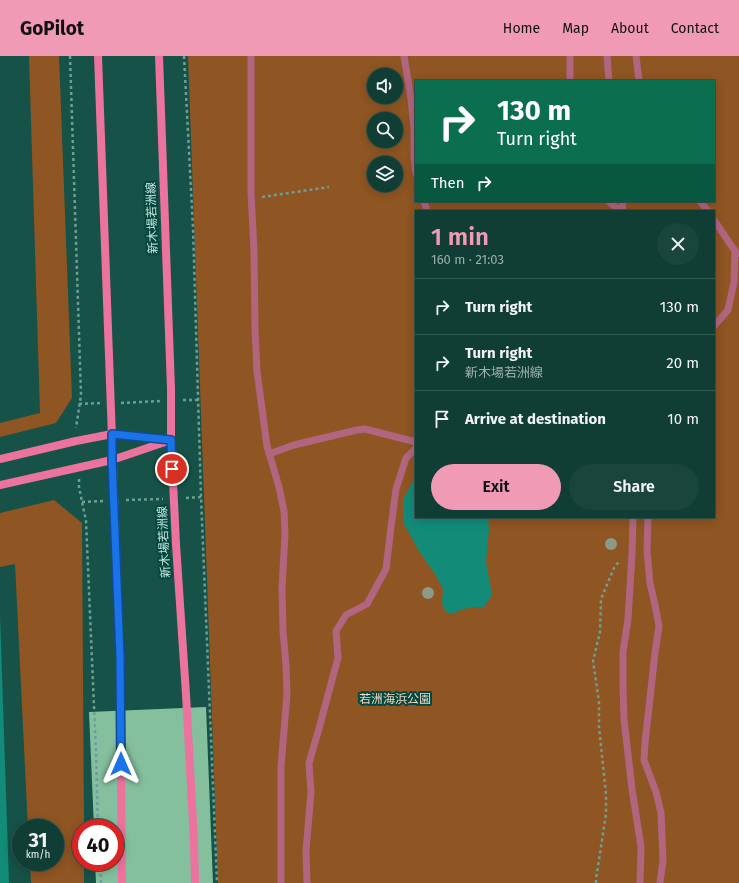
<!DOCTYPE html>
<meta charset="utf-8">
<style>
body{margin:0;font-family:"Fira Sans","Noto Sans JP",sans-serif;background:#19453d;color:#f1f3f6;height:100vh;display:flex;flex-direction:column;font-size:15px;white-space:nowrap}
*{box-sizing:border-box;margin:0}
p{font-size:13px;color:#9caead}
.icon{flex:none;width:22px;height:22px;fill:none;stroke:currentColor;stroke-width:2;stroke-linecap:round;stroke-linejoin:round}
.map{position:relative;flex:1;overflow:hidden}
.details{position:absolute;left:415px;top:154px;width:300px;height:308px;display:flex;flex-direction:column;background:#103e35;border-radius:0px;box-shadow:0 2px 10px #0003,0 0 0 1px #305750}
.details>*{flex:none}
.top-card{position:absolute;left:415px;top:24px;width:300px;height:122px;border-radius:0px;box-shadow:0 2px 10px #0003,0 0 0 1px #305750;background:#0b6e4f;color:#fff;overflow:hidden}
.fabs{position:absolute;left:367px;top:12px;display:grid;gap:8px}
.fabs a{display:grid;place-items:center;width:36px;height:36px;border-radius:50%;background:#103e35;box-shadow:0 2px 10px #0003,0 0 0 1px #305750;font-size:20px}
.speed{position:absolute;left:12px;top:763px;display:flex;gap:8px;font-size:20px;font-weight:700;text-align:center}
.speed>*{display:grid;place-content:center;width:52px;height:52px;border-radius:50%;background:#103e35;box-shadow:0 2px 10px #0003,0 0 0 1px #305750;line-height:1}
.speed small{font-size:10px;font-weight:400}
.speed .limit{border:6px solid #d22;background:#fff;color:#111}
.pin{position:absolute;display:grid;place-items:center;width:34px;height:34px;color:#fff;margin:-17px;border:2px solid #fff;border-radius:50%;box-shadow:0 1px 4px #0007}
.me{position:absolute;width:44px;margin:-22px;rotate:0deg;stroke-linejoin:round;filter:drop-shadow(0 0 3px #0008)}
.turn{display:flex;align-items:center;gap:14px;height:84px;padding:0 16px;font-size:18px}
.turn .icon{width:52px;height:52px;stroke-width:2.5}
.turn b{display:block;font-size:28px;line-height:34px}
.then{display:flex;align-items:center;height:38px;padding:0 16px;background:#0003;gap:8px;font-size:15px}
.round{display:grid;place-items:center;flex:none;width:42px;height:42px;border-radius:21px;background:#19453d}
.headline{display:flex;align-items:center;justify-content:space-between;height:68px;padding:0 16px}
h1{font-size:24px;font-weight:600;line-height:30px;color:#f09ab6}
.cta{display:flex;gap:8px;margin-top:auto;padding:8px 16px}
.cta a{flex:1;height:46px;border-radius:24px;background:#f09ab6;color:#111;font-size:16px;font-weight:600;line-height:46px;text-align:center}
.cta a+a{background:#19453d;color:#f1f3f6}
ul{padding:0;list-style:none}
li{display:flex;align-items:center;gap:12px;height:56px;padding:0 16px;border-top:1px solid #305750}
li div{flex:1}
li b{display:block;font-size:15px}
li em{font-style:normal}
header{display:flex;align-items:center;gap:24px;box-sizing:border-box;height:56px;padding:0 20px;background:#f09ab6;color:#111}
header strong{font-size:19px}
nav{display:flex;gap:22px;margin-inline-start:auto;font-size:14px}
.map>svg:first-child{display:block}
.green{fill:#8f5522;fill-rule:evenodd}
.water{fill:#138b79}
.building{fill:#84bf9e}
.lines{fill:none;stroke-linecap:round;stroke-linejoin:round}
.path{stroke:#6f9e95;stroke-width:2.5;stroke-dasharray:3 3;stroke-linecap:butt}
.lane{stroke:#b2657f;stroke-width:7}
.secondary{stroke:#eb739e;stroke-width:8}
.tree{fill:#8d9a8a}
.route-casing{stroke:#114b97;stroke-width:10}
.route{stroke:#1a73e8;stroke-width:7}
.labels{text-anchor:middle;stroke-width:4;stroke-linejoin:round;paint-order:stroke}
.street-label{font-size:12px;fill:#c2e5dd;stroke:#05473d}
.park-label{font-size:12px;fill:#eed4c1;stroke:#05473d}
</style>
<header>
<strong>GoPilot</strong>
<nav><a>Home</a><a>Map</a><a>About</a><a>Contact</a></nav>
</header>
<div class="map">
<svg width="739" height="827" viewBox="0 0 739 827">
<rect width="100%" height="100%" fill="#165247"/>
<!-- green -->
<path class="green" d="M29,0H59L72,342L56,367L0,381V367L40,357Z
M188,0H739V827H218ZM374,19H396V41H374ZM416,25H714V145H416ZM374,63H396V85H374ZM374,107H396V129H374ZM416,155H714V461H416Z
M54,444L82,467L84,772H81V806H84V827H31L30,806H55V772H28L15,508L0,511V457Z"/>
<!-- water -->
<path class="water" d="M416,423V461H488L489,472L486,506L492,539L484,551C471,551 463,552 452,558L446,556L442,547L443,533L435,518L419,495L404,468L403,444L413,425Z
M0,559L9,827H0Z"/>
<!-- building -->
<path class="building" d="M206,651L213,827H96L95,806H115V772H94L89,656Z"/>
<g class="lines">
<!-- path -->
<path class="path" d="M70,0L81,339L76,372
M184,0L193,172L201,441L217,827
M262,141L329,131
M183,344H199
M121,347L160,345
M79,348L100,347
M79,423V431L86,465L96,697L98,772
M186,442L201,441
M126,444L163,443
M82,446L103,445
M100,806L101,827
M596,827V823L606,758V738L599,671V646L593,605L600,576L601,543L614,512L620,504"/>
<!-- lane -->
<path class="lane" d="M251,0V137L254,195L255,273L257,315L267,390L279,431L284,455L285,478L282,532L283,575L286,609L287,638L281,711V827
M404,0L411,43L414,71V100L416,117
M570,0V25
M607,0L609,25
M636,0L639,25
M424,145L427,155
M608,145L617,152L619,155
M622,145L623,155
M700,145L708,155
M714,164L737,198
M714,270L728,254L734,226L735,194
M269,398L294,389L357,374L365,373L416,386
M633,461L632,498L628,563L623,596V630L624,663L632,733L641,791L640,827
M648,461L647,495L650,527L655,549L659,570L655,597L645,687L644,704L656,736L661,757L663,804L660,827
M307,827L306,795L311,736L309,707L318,676L338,602L336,575L346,559L367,548L386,513L391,471L396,433L406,402L416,392"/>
<!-- secondary -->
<path class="secondary" d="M98,0L120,600L122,827
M159,0L171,333V384L176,488L186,638L194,785L195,827
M0,403L76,385L112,378L168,384
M0,429L112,404L171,384"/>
</g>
<!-- trees -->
<g class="tree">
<circle cx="611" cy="488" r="6"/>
<circle cx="428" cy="537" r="6"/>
</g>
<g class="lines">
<!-- route casing -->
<g class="route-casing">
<path id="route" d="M121,708L120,600L112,404V378L171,384L172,413"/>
</g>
<!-- route -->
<use href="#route" class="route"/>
</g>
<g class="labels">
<!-- street labels -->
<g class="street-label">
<text transform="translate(152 162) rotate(-92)" y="4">新木場若洲線</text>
<text transform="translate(164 486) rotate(-93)" y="4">新木場若洲線</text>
</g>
<!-- park labels -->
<g class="park-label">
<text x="395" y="647">若洲海浜公園</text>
</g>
</g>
</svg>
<div class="fabs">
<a><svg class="icon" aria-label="sound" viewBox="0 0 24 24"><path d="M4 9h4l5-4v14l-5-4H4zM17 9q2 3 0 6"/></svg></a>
<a><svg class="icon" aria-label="search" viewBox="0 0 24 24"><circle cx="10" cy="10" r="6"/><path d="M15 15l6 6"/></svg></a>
<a><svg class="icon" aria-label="layers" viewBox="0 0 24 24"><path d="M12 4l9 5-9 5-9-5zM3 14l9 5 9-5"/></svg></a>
</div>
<div class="speed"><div>31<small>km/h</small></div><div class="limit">40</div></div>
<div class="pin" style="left:172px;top:413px;background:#d93025"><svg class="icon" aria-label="arrive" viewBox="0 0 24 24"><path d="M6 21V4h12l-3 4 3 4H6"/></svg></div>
<svg class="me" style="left:121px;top:708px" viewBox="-20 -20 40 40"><path d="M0-17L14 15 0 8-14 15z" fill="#1a73e8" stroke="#fff" stroke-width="4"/></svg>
<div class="top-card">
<div class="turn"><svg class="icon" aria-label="right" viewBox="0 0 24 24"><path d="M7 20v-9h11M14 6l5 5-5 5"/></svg><div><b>130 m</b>Turn right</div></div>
<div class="then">Then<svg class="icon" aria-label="right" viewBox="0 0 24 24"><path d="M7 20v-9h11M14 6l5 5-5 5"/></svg></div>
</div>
<section class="details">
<div class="headline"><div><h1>1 min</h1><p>160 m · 21:03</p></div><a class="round"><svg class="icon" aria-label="close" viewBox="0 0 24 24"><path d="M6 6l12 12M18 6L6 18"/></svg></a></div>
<ul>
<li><svg class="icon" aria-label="right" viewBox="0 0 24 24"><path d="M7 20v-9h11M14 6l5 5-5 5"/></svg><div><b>Turn right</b></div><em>130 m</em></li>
<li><svg class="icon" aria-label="right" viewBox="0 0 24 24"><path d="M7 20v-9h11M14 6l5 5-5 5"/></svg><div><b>Turn right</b><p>新木場若洲線</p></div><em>20 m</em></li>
<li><svg class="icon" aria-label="arrive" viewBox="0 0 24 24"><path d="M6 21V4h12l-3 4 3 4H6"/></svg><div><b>Arrive at destination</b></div><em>10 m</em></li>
</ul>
<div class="cta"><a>Exit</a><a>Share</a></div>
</section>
</div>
